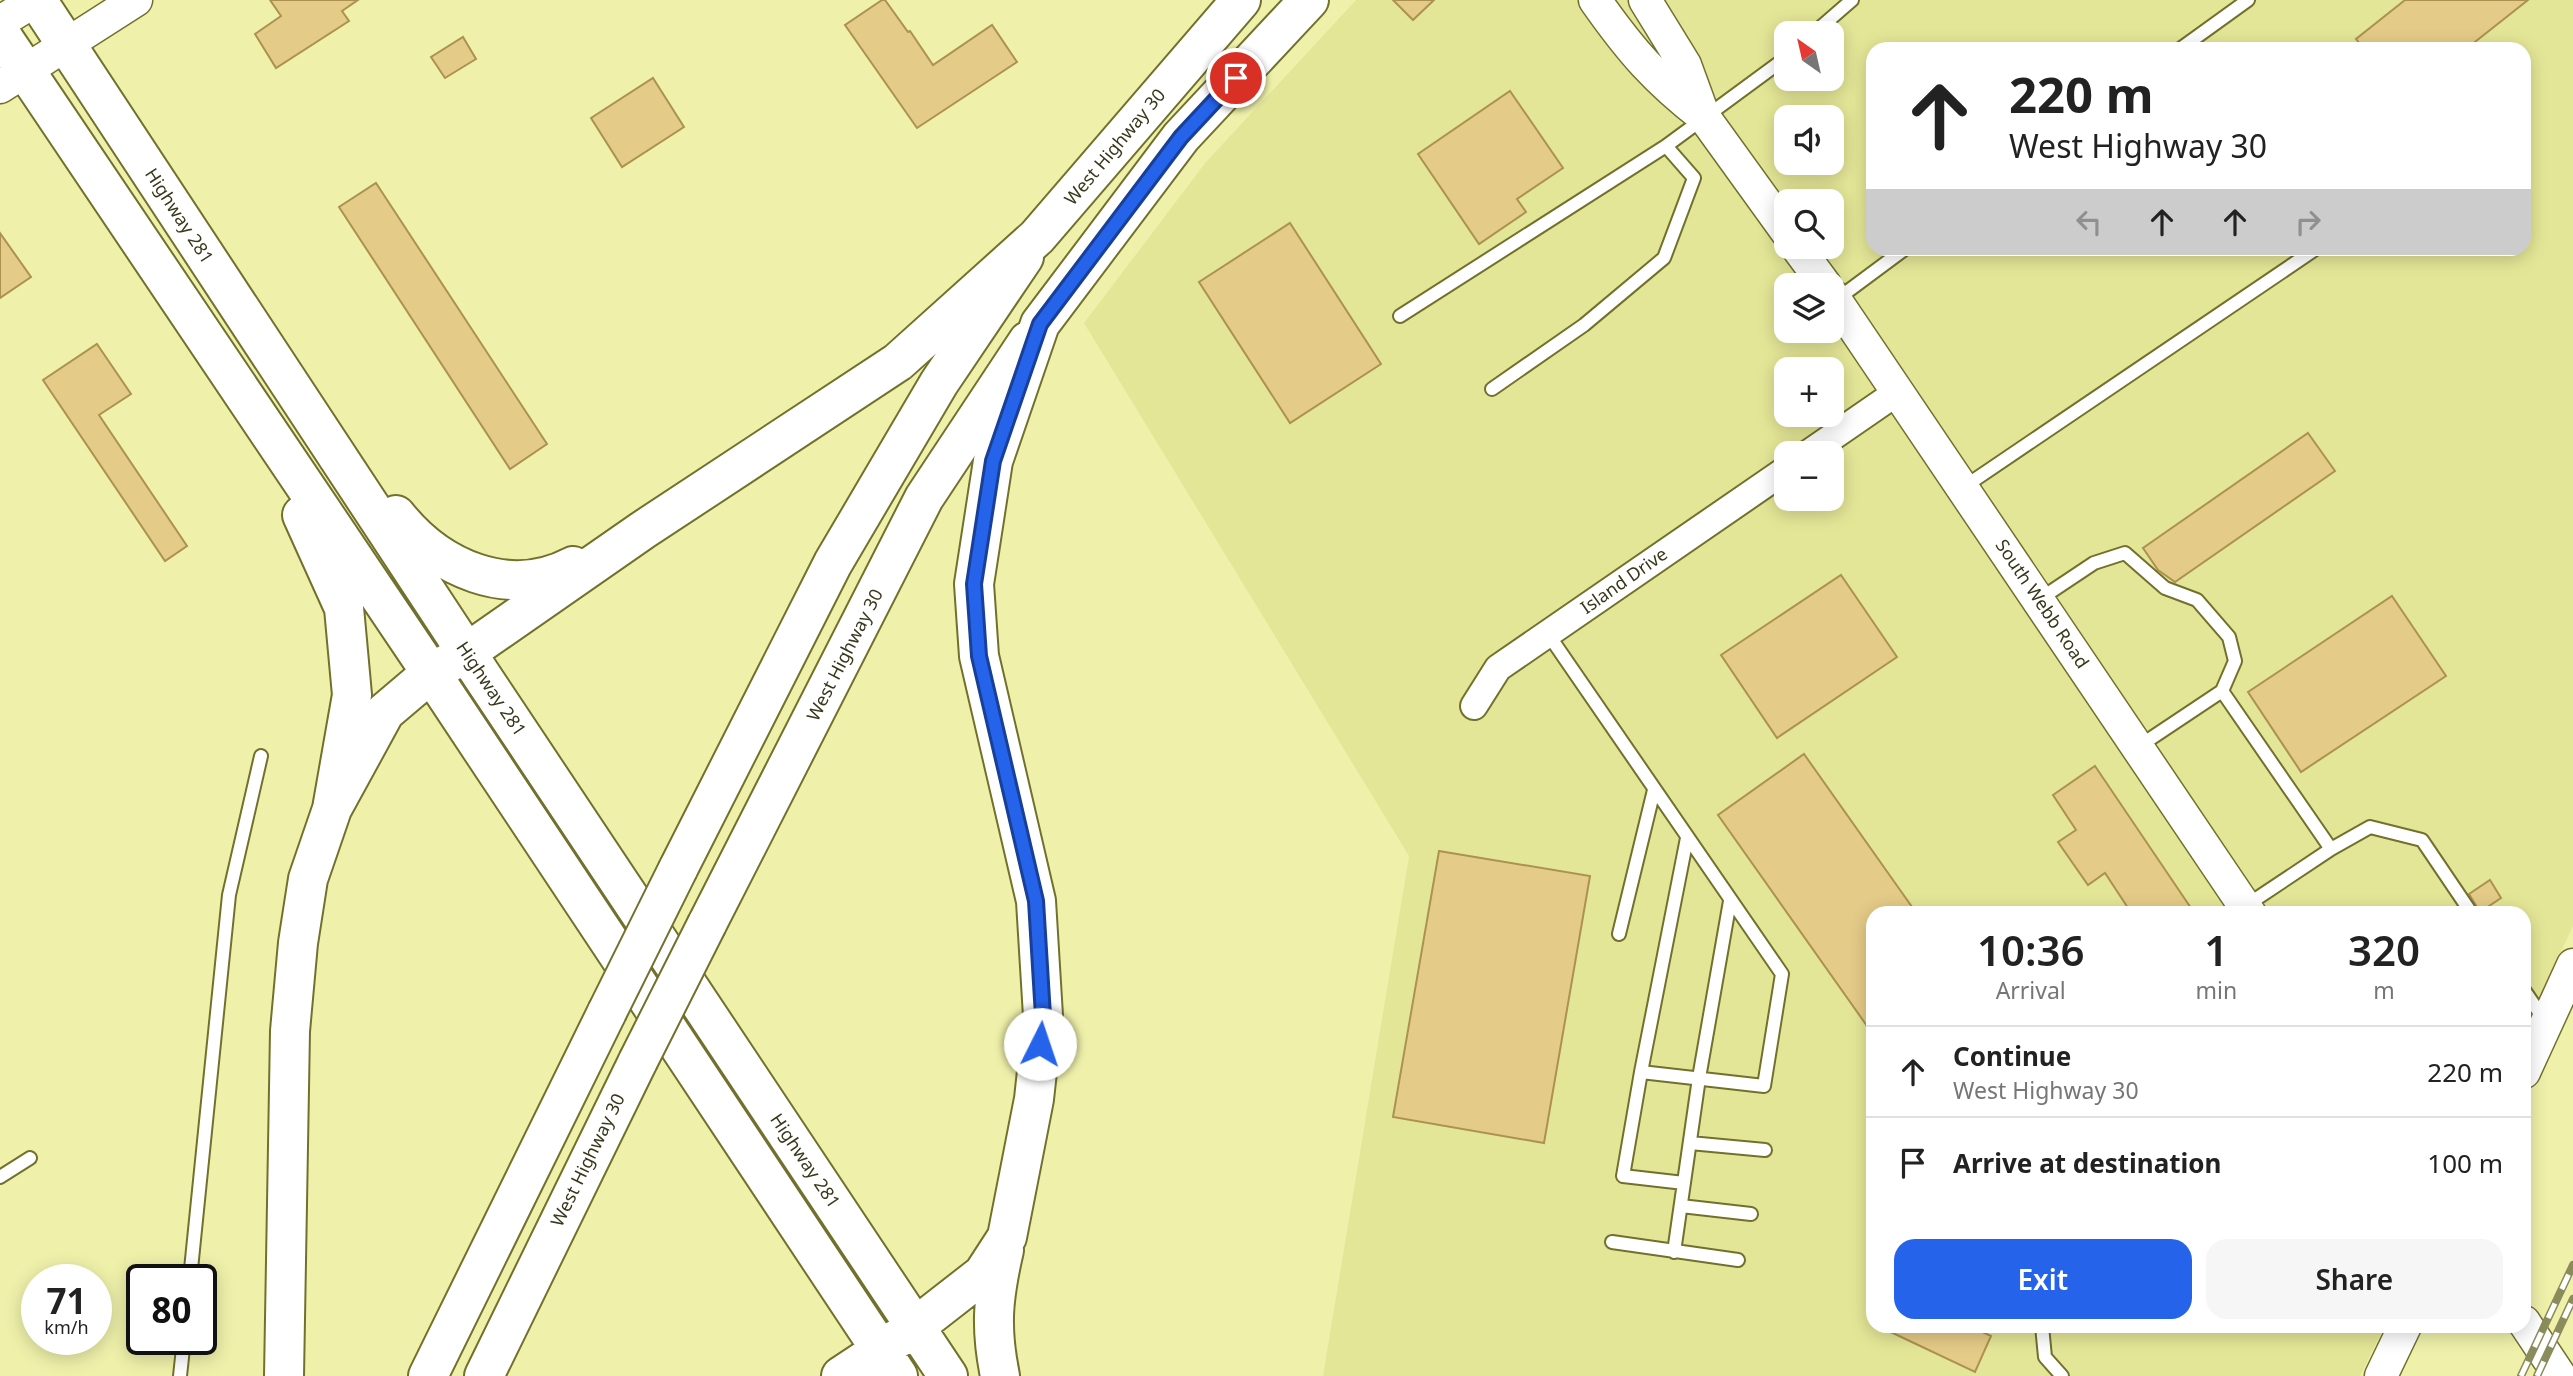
<!DOCTYPE html>
<meta charset="utf-8">
<style>
body{margin:0;font-family:"Noto Sans",sans-serif;background:#f6f6f6;color:#222;height:100vh;display:flex;flex-direction:column;font-size:26px;white-space:nowrap}
*{box-sizing:border-box;margin:0}
p{font-size:23px;color:#767676}
.icon{flex:none;width:38px;height:38px;fill:none;stroke:currentColor;stroke-width:2;stroke-linecap:round;stroke-linejoin:round}
.map{position:relative;flex:1;overflow:hidden}
.side{position:absolute;left:1866px;top:906px;width:665px;height:427px;display:flex;flex-direction:column;background:#fff;border-radius:21px;box-shadow:0 4px 18px #0003}
.side>*{flex:none}
.hud{position:absolute;left:1866px;top:42px;width:665px;height:214px;border-radius:21px;box-shadow:0 4px 18px #0003;background:#fff;color:#222;overflow:hidden}
.needle{width:46px;rotate:326deg}
.buttons{position:absolute;left:1774px;top:21px;display:grid;gap:14px}
.buttons a{display:grid;place-items:center;width:70px;height:70px;border-radius:14px;background:#fff;box-shadow:0 4px 18px #0003;font-size:35px}
.speed{position:absolute;left:21px;top:1264px;display:flex;gap:14px;font-size:35px;font-weight:700;text-align:center}
.speed>*{display:grid;place-content:center;width:91px;height:91px;border-radius:50%;background:#fff;box-shadow:0 4px 18px #0003;line-height:1}
.speed small{font-size:18px;font-weight:400}
.speed .limit{border:4px solid #111;border-radius:10px;background:#fff;color:#111}
.pin{position:absolute;display:grid;place-items:center;width:60px;height:60px;color:#fff;margin:-30px;border:4px solid #fff;border-radius:50%;box-shadow:0 2px 7px #0007}
.me{position:absolute;width:77px;margin:-38px;rotate:4deg;stroke-linejoin:round;filter:drop-shadow(0 0 5px #0008)}
.turn{display:flex;align-items:center;gap:24px;height:147px;padding:0 28px;font-size:32px}
.turn .icon{width:91px;height:91px;stroke-width:2.5}
.turn b{display:block;font-size:49px;line-height:60px}
.lanes{display:flex;align-items:center;height:66px;padding:0 28px;background:#0003;justify-content:center;gap:35px;direction:ltr}
.lanes .off{opacity:.35}
.eta{display:flex;justify-content:space-evenly;align-items:center;height:119px;text-align:center}
.eta b{font-size:42px;font-weight:600;line-height:49px}
.cta{display:flex;gap:14px;margin-top:auto;padding:14px 28px}
.cta a{flex:1;height:80px;border-radius:21px;background:#2563eb;color:#fff;font-size:28px;font-weight:600;line-height:80px;text-align:center}
.cta a+a{background:#f6f6f6;color:#222}
ul{padding:0;list-style:none}
li{display:flex;align-items:center;gap:21px;height:91px;padding:0 28px;border-top:2px solid #e0e0e0}
li div{flex:1}
li b{display:block;font-size:26px}
li em{font-style:normal}
.map>svg:first-child{display:block}
.built{fill:#e4e697;fill-rule:evenodd}
.building{fill:#e5cb88;stroke:#ab9250;stroke-width:2}
.lines{fill:none;stroke-linecap:round;stroke-linejoin:round}
.service-casing{stroke:#71712d;stroke-width:16}
.minor-casing{stroke:#71712d;stroke-width:30}
.tertiary-casing{stroke:#71712d;stroke-width:35}
.primary-casing{stroke:#71712d;stroke-width:42}
.trunk-casing{stroke:#71712d;stroke-width:42}
.service{stroke:#fff;stroke-width:12}
.minor{stroke:#fff;stroke-width:26}
.tertiary{stroke:#fff;stroke-width:32}
.primary{stroke:#fff;stroke-width:38}
.trunk{stroke:#fff;stroke-width:38}
.rail-casing{stroke:#8b8c5c;stroke-width:8}
.rail{stroke:#fff;stroke-width:5;stroke-dasharray:16;stroke-linecap:butt}
.primary-bridge-casing{stroke:#71712d;stroke-width:42;stroke-linecap:butt}
.primary-bridge{stroke:#fff;stroke-width:38}
.route-casing{stroke:#184099;stroke-width:18}
.route{stroke:#2563eb;stroke-width:12}
.labels{text-anchor:middle;stroke-width:7;stroke-linejoin:round;paint-order:stroke}
.street-label{font-size:18px;fill:#38381c;stroke:#fff}
</style>
<div class="map">
<svg width="2573" height="1376" viewBox="0 0 2573 1376">
<rect width="100%" height="100%" fill="#eff1aa"/>
<!-- built -->
<path class="built" d="M1356,0H2573V926L2524,1030V914H1872V1326L2384,1327L2360,1376H1323L1409,856L1084,323L1206,162ZM1787,33H1832V79H1787ZM1872,49H2524V248H1872ZM1787,117H1832V163H1787ZM1787,201H1832V247H1787ZM1787,285H1832V331H1787ZM1787,369H1832V415H1787ZM1787,453H1832V499H1787Z"/>
<!-- building -->
<path class="building" d="M270,0H358L342,11L349,21L276,68L255,34L281,16Z
M882,0H885L908,32L910,31L933,65L992,25L1017,62L917,128L845,25Z
M1393,0H1434L1413,20Z
M2405,0H2528L2466,49H2364L2356,39Z
M463,37L476,59L445,78L431,57Z
M653,78L684,127L622,167L591,118Z
M1510,91L1563,168L1517,199L1526,212L1479,244L1418,154Z
M376,183L547,444L510,469L339,207Z
M1290,223L1381,364L1290,423L1199,282Z
M0,233L31,277L0,298Z
M97,344L131,394L99,415L187,546L165,561L43,380Z
M2308,433L2335,471L2175,582L2158,570L2143,548Z
M1841,575L1897,657L1777,738L1721,655Z
M2392,596L2446,676L2301,772L2248,692Z
M1804,754L1917,914H1872V1033L1718,815Z
M2095,766L2195,914H2132L2105,873L2088,885L2058,842L2076,830L2053,795Z
M1439,851L1590,876L1544,1143L1393,1117Z
M2490,880L2501,898L2480,912L2469,894Z
M1878,1326H1970L1991,1336L1975,1372Z"/>
<g class="lines">
<!-- service casing -->
<g class="service-casing">
<path id="service" d="M1814,33L1852,0
M2180,49L2248,0
M1836,300L1906,248
M1400,316L1666,146L1787,57
M1492,389L1584,325L1664,258L1694,178L1666,146
M1964,487L2317,248
M2040,599L2094,563L2125,553L2165,588L2197,600L2229,637L2235,661L2222,691L2138,747
M1548,634L1782,974L1764,1086L1641,1072L1687,838
M2222,691L2331,849
M2244,907L2331,849L2370,827L2422,840L2472,914
M1619,934L1654,790
M2524,990L2545,1021
M1641,1072L1623,1176L1684,1183
M1690,1143L1765,1150
M0,1177L30,1158
M1681,1206L1751,1214
M1612,1242L1738,1260
M1674,1252L1699,1078L1730,901
M190,1279L229,895L261,756
M2042,1326L2045,1357L2062,1376
M180,1376L184,1339"/>
</g>
<!-- minor casing -->
<g class="minor-casing">
<path id="minor" d="M1809,453L1896,393
M1474,706L1498,668L1787,469"/>
</g>
<!-- tertiary casing -->
<g class="tertiary-casing">
<path id="tertiary" d="M1595,0C1630,50 1656,80 1704,117
M1645,0L1685,65L1704,117L1787,232
M0,22L36,0
M0,87L136,0
M1797,247L1825,285
M1832,295L2250,914
M2524,1072L2573,965
M2524,1322L2560,1376
M2381,1376L2405,1326"/>
</g>
<!-- primary casing -->
<g class="primary-casing">
<path id="primary" d="M678,869L833,563L939,383L1024,257
M707,924L924,498L1028,341
M428,1376L607,1012
M484,1376L638,1061"/>
</g>
<!-- trunk casing -->
<g class="trunk-casing">
<path id="trunk" d="M37,0L482,676L948,1376
M0,33L431,673L898,1376
M396,515C438,568 508,600 573,566
M332,809L385,712L431,673L466,653L643,530L898,362L1037,237L1241,0
M284,1376L290,1031L298,943L308,879L332,809L352,695L344,608L302,515
M841,1376L915,1327L983,1274L1007,1237L1034,1099L1043,1016L1036,901L979,656L974,584L993,461L1040,324L1181,137L1309,0
M1000,1376C990,1327 993,1298 1004,1250"/>
</g>
<!-- service -->
<use href="#service" class="service"/>
<!-- minor -->
<use href="#minor" class="minor"/>
<!-- tertiary -->
<use href="#tertiary" class="tertiary"/>
<!-- primary -->
<use href="#primary" class="primary"/>
<!-- trunk -->
<use href="#trunk" class="trunk"/>
<!-- rail casing -->
<g class="rail-casing">
<path id="rail" d="M2521,1376L2573,1265
M2537,1376L2573,1299"/>
</g>
<!-- rail -->
<use href="#rail" class="rail"/>
<!-- primary-bridge casing -->
<g class="primary-bridge-casing">
<path id="primary-bridge" d="M607,1012L678,869
M638,1061L707,924"/>
</g>
<!-- primary-bridge -->
<use href="#primary-bridge" class="primary-bridge"/>
</g>
<g class="lines">
<!-- route casing -->
<g class="route-casing">
<path id="route" d="M1040,1044L1043,1016L1036,901L979,656L974,584L993,461L1040,324L1181,137L1236,78"/>
</g>
<!-- route -->
<use href="#route" class="route"/>
</g>
<g class="labels">
<!-- street labels -->
<g class="street-label">
<text transform="translate(1115 147) rotate(-50)" y="6">West Highway 30</text>
<text transform="translate(179 216) rotate(57)" y="6">Highway 281</text>
<text transform="translate(1624 581) rotate(-35)" y="6">Island Drive</text>
<text transform="translate(2042 604) rotate(56)" y="6">South Webb Road</text>
<text transform="translate(845 655) rotate(-63)" y="6">West Highway 30</text>
<text transform="translate(491 689) rotate(56)" y="6">Highway 281</text>
<text transform="translate(588 1160) rotate(-64)" y="6">West Highway 30</text>
<text transform="translate(805 1161) rotate(56)" y="6">Highway 281</text>
</g>
</g>
</svg>
<div class="buttons">
<a><svg class="needle" viewBox="-14 -14 28 28"><path d="M0-13l5 13h-10z" fill="#e53935"/><path d="M0 13l5-13h-10z" fill="#767676"/></svg></a>
<a><svg class="icon" aria-label="sound" viewBox="0 0 24 24"><path d="M4 9h4l5-4v14l-5-4H4zM17 9q2 3 0 6"/></svg></a>
<a><svg class="icon" aria-label="search" viewBox="0 0 24 24"><circle cx="10" cy="10" r="6"/><path d="M15 15l6 6"/></svg></a>
<a><svg class="icon" aria-label="layers" viewBox="0 0 24 24"><path d="M12 4l9 5-9 5-9-5zM3 14l9 5 9-5"/></svg></a>
<a>+</a>
<a>−</a>
</div>
<div class="speed"><div>71<small>km/h</small></div><div class="limit">80</div></div>
<div class="pin" style="left:1236px;top:78px;background:#d93025"><svg class="icon" aria-label="arrive" viewBox="0 0 24 24"><path d="M6 21V4h12l-3 4 3 4H6"/></svg></div>
<svg class="me" style="left:1040px;top:1044px" viewBox="-20 -20 40 40"><circle r="19" fill="#fff"/><path d="M0-13L10 11 0 6-10 11z" fill="#2563eb"/></svg>
<div class="hud">
<div class="turn"><svg class="icon" aria-label="ahead" viewBox="0 0 24 24"><path d="M12 20V5M6 11l6-6 6 6"/></svg><div><b>220 m</b>West Highway 30</div></div>
<div class="lanes"><svg class="icon off" aria-label="left" viewBox="0 0 24 24"><path d="M17 20v-9H6M10 6l-5 5 5 5"/></svg><svg class="icon" aria-label="ahead" viewBox="0 0 24 24"><path d="M12 20V5M6 11l6-6 6 6"/></svg><svg class="icon" aria-label="ahead" viewBox="0 0 24 24"><path d="M12 20V5M6 11l6-6 6 6"/></svg><svg class="icon off" aria-label="right" viewBox="0 0 24 24"><path d="M7 20v-9h11M14 6l5 5-5 5"/></svg></div>
</div>
<section class="side">
<div class="eta">
<div><b>10:36</b><p>Arrival</p></div>
<div><b>1</b><p>min</p></div>
<div><b>320</b><p>m</p></div>
</div>
<ul>
<li><svg class="icon" aria-label="ahead" viewBox="0 0 24 24"><path d="M12 20V5M6 11l6-6 6 6"/></svg><div><b>Continue</b><p>West Highway 30</p></div><em>220 m</em></li>
<li><svg class="icon" aria-label="arrive" viewBox="0 0 24 24"><path d="M6 21V4h12l-3 4 3 4H6"/></svg><div><b>Arrive at destination</b></div><em>100 m</em></li>
</ul>
<div class="cta"><a>Exit</a><a>Share</a></div>
</section>
</div>
